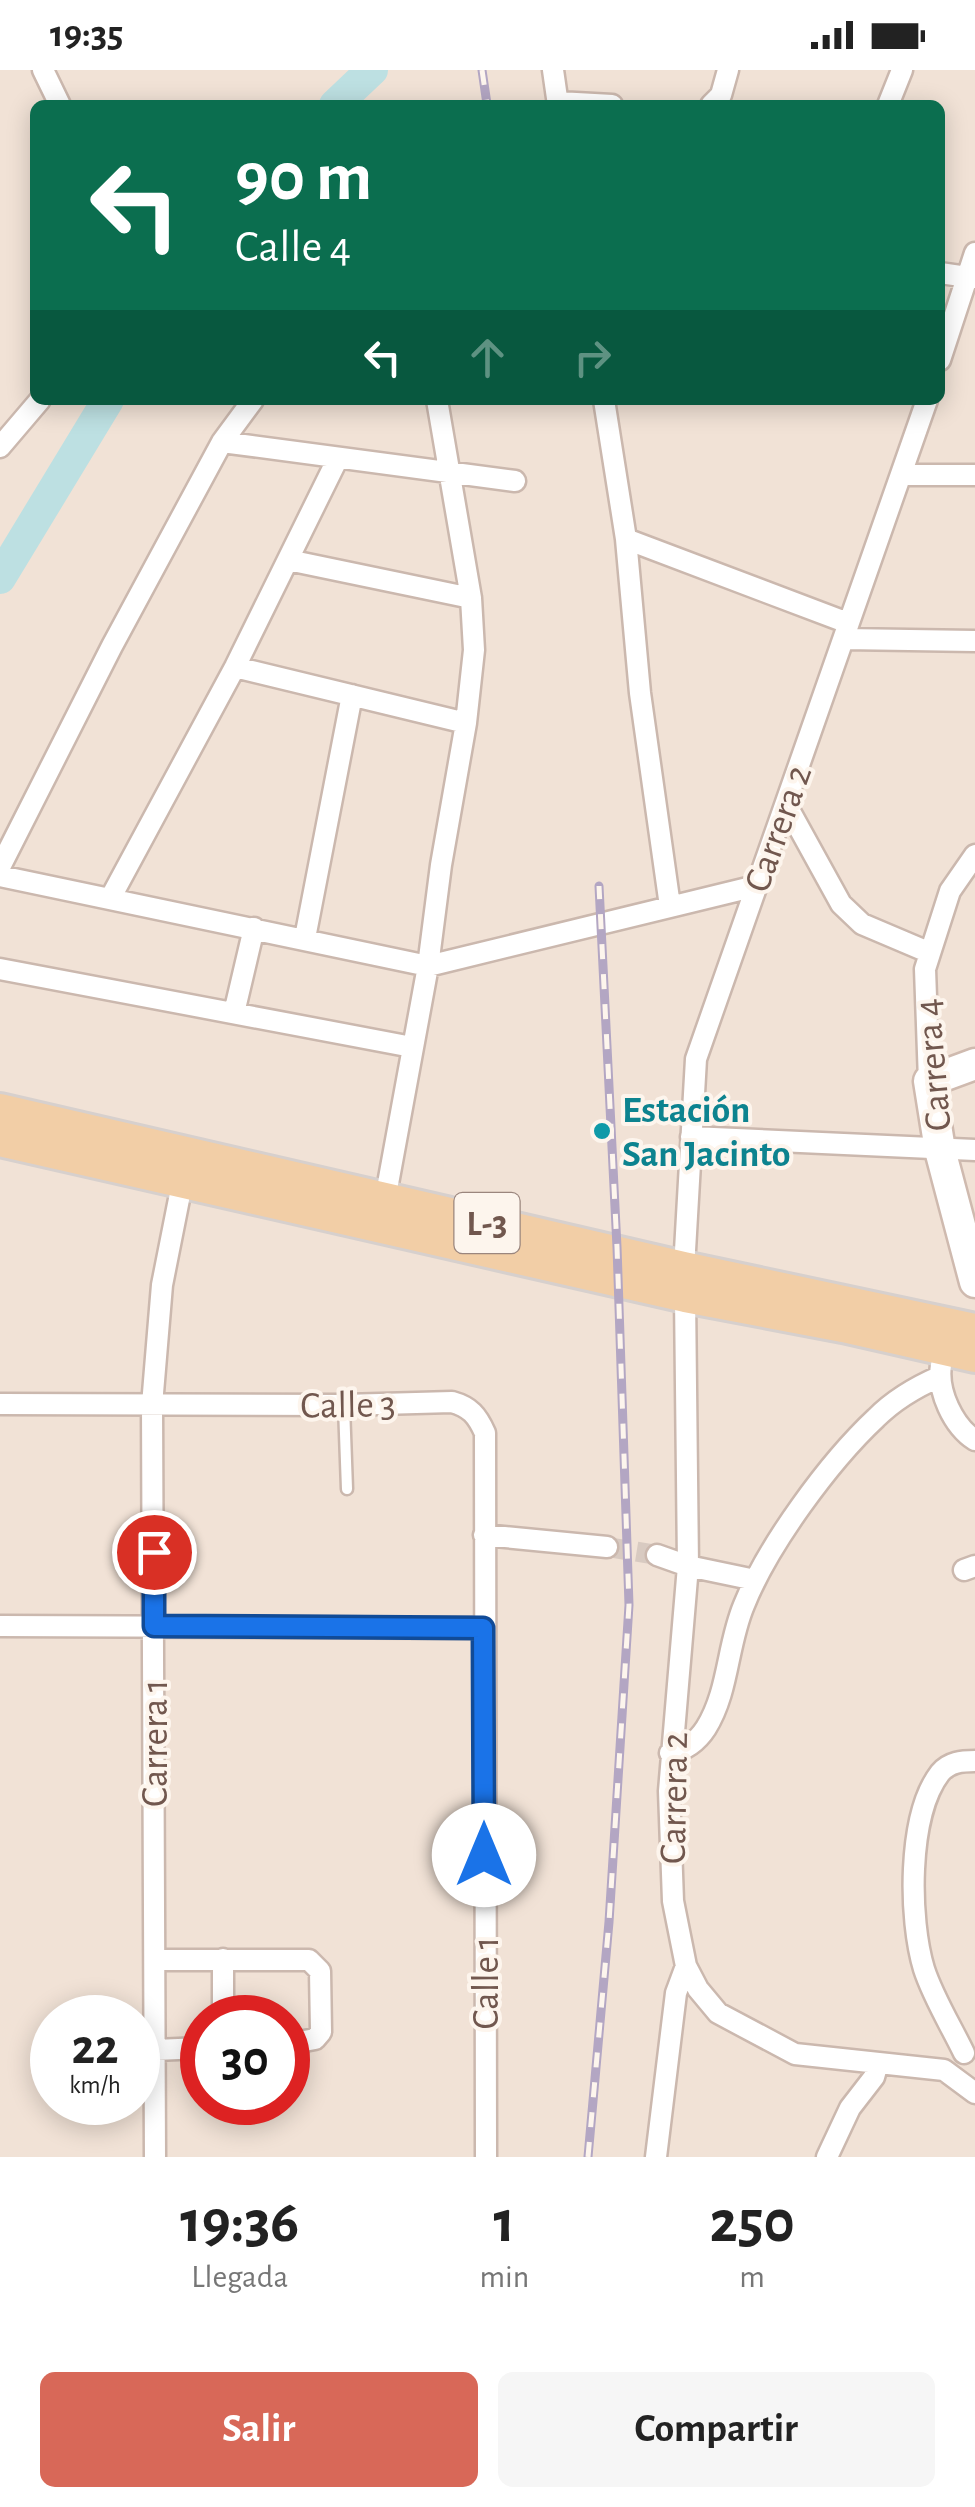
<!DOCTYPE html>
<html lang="es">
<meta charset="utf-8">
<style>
body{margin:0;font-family:"Alegreya Sans",sans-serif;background:#f6f6f6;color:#222;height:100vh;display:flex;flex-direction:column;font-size:38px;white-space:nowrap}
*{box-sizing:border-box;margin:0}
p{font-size:32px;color:#767676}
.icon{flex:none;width:55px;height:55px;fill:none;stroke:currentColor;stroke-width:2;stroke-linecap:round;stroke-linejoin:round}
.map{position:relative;height:2087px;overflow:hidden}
.panel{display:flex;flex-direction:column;background:#fff;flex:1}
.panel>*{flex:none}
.guide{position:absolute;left:30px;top:30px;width:915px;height:305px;border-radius:15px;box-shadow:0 5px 25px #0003;background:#0b6e4f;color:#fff;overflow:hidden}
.speed{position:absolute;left:30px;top:1925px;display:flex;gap:20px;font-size:50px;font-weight:700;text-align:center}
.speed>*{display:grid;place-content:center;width:130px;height:130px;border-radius:50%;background:#fff;box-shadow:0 5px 25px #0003;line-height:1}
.speed small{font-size:25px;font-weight:400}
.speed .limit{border:15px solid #d22;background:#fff;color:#111}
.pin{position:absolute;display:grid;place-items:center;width:85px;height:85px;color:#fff;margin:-42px;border:5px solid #fff;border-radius:50%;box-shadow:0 2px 10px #0007}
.me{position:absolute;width:110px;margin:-55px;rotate:0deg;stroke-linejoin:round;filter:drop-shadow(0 0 8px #0008)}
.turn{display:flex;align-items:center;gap:35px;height:210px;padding:0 40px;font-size:45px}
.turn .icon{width:130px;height:130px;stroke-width:2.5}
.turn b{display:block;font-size:70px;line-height:85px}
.lanes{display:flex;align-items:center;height:95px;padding:0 40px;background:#0003;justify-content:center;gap:50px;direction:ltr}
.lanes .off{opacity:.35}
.eta{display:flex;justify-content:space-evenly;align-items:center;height:170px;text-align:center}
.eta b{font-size:60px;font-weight:700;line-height:70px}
.button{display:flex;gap:20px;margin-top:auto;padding:20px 40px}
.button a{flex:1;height:115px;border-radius:15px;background:#d86858;color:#fff;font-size:40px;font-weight:700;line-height:115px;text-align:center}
.button a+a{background:#f6f6f6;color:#222}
.status{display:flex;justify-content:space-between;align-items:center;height:70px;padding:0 50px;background:#fff;direction:ltr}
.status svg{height:28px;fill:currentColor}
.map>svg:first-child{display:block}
.residential{fill:#f1e2d6;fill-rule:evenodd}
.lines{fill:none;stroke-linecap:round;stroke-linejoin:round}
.river{stroke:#bde0e2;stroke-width:32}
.street-tunnel{stroke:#d8cac1;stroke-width:20;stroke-dasharray:20 10;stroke-linecap:butt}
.lane-casing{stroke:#cbb8ae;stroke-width:15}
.street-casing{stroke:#cbb8ae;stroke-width:25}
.secondary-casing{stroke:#cfbaaf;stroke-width:35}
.primary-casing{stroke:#d7d0cd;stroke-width:38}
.lane{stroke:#fff;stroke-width:10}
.street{stroke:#fff;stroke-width:20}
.secondary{stroke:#fff;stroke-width:30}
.primary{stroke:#f2cea6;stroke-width:32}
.rail-casing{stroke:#b3a6c3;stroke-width:9}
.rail{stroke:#fdf5ed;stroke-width:5;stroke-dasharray:15;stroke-linecap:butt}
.route-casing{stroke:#114b97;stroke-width:25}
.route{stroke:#1a73e8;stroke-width:18}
.culture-dot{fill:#0f9aa8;stroke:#fdf5ed;stroke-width:4}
.labels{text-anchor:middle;stroke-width:8;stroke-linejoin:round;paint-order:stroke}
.shield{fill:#fdf5ed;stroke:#9b867e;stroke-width:2.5}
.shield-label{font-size:35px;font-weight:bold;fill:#71574e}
.street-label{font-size:38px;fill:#71574e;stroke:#fdf5ed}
.culture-label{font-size:38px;font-weight:bold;fill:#0d838f;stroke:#fdf5ed;text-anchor:start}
</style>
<div class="status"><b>19:35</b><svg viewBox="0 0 49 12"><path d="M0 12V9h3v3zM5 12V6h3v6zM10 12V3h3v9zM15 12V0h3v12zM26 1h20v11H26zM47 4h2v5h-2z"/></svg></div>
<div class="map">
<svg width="975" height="2087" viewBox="0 0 975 2087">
<rect width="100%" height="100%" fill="#faf1e7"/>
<!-- residential -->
<path class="residential" d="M0,0H975V2087H0ZM35,35H940V330H35ZM52,1948H138V2032H52ZM202,1948H288V2032H202Z"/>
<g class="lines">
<!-- river -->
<path class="river" d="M335,35L372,0
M0,508L108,330"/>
<!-- street-tunnel -->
<path class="street-tunnel" d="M607,1477L657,1485"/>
<!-- lane casing -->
<g class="lane-casing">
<path id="lane" d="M344,1336L347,1419"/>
</g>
<!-- street casing -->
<g class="street-casing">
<path id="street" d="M43,0L60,35
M553,0L558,35
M558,32L612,35
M711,35L721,25L728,0
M888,35L902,0
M940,203L975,208
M940,290L975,183
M604,330L626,469L640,623L670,836
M222,372L515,411
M0,377L40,330
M903,405H975
M626,469L848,553
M288,490L471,528
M844,569L975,571
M235,597L466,653
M787,736L841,834L862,854L928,882
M0,797L112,576L222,372L253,330
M0,806L428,896L756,816
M111,827L235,597L338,388
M305,868L352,625
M0,899L412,977
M234,943L254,858
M929,1011L925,899L950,821L975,785
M691,1067L975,1080
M385,1130L428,896L441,795L466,653L474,580L471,528L437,330
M684,1198L696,989L927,330
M685,1226L688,1496L669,1721L673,1831L686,1896L698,1919L718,1943L795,1984L944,2000L975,2023
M941,1295C937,1321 953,1356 975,1370
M0,1334L344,1335L452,1332C470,1337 477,1345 485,1363L486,2087
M484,1465L607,1477
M657,1485L688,1496L755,1510
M964,1500L975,1496
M0,1556L483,1558
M670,1683C686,1680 697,1672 706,1658C729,1621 727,1575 744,1535C768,1475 829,1392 876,1348C894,1330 916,1317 939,1307
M155,1890H309L320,1901L321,1962L315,1969L288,1974
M223,1948V1889
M155,1980L202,1978
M964,1983C951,1956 933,1927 924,1899C909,1850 907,1746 940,1703C949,1692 962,1691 975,1691
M155,2087L152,1335L162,1215L184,1104
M656,2087L676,1923L686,1896
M827,2087L850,2038L874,2007L878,1993"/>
</g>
<!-- secondary casing -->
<g class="secondary-casing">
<path id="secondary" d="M975,994L929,1011L940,1080L975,1212"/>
</g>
<!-- primary casing -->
<g class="primary-casing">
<path id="primary" d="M0,1040L684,1198L975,1260
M0,1070L685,1226L843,1256L975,1286"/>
</g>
<!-- lane -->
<use href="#lane" class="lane"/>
<!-- street -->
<use href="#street" class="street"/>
<!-- secondary -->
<use href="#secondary" class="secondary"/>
<!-- primary -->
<use href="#primary" class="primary"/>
<!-- rail casing -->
<g class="rail-casing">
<path id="rail" d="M482,0L487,34
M588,2087L609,1852L629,1535L617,1177L599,816"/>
</g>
<!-- rail -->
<use href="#rail" class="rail"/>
</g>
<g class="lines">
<!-- route casing -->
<g class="route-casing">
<path id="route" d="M154,1482V1556L483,1558L484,1785"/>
</g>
<!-- route -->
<use href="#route" class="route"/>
</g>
<!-- markers -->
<circle class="culture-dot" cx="602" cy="1061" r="10"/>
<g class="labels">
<!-- shield labels -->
<rect class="shield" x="454.5" y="1123" width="65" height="60" rx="8"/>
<g class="shield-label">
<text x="487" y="1165">L-3</text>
</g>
<!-- street labels -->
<g class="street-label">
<text transform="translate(777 758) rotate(-70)" y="13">Carrera 2</text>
<text transform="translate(932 995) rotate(-95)" y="13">Carrera 4</text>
<text transform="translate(348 1334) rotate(-1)" y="13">Calle 3</text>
<text transform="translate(154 1673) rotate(-90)" y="13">Carrera 1</text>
<text transform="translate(673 1728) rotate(-89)" y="13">Carrera 2</text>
<text transform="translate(485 1913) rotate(-90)" y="13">Calle 1</text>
</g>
<!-- culture labels -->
<g class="culture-label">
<text x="622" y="1052">Estación<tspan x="622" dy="44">San Jacinto</tspan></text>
</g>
</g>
</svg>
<div class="speed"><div>22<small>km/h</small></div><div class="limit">30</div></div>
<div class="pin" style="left:154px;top:1482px;background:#d93025"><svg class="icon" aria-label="arrive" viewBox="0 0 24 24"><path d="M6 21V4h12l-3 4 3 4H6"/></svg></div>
<svg class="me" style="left:484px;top:1785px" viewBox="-20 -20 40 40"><circle r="19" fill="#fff"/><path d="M0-13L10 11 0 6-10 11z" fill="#1a73e8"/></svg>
<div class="guide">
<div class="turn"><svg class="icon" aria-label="left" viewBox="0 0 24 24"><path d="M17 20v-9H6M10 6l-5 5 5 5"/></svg><div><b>90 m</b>Calle 4</div></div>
<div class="lanes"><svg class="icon" aria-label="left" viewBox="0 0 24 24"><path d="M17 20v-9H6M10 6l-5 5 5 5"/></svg><svg class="icon off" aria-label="ahead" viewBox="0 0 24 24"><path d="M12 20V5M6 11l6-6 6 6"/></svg><svg class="icon off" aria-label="right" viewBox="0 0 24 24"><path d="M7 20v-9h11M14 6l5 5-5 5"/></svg></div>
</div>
</div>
<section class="panel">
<div class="eta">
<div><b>19:36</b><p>Llegada</p></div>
<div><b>1</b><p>min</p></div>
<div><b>250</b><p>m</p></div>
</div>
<div class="button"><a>Salir</a><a>Compartir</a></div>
</section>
